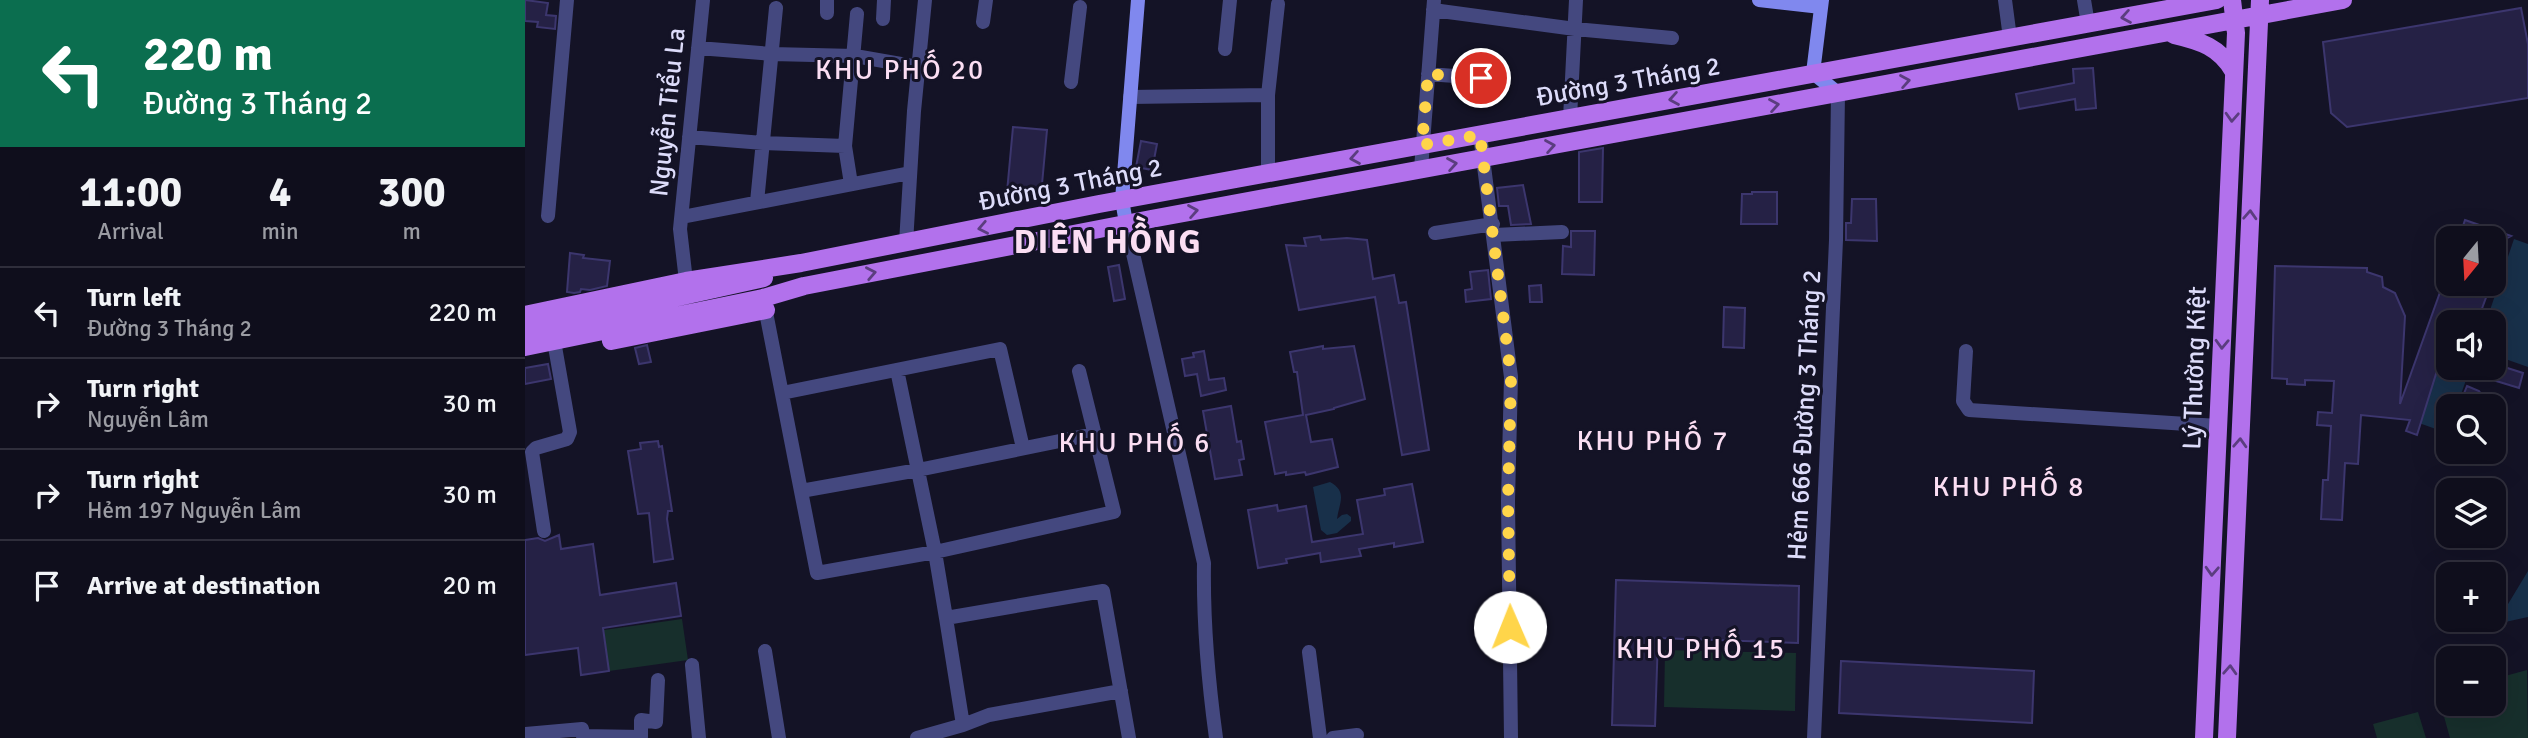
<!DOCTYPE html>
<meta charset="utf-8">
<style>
body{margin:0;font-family:Signika,sans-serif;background:#181725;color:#f1f3f6;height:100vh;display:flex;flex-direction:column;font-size:26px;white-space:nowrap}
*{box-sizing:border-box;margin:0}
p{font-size:23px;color:#9b9ca3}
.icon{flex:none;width:38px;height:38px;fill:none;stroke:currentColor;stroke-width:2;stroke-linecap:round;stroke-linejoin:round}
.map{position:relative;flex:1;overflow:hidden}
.panel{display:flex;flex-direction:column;background:#0f0e1c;width:525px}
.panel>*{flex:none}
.banner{background:#0b6e4f;color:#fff;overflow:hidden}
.needle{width:46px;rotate:198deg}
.tools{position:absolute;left:1911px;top:226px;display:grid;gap:14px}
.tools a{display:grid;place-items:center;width:70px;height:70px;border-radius:14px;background:#0f0e1c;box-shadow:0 7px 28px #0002,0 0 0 2px #2f2e3b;font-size:35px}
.pin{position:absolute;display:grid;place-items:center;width:60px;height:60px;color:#fff;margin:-30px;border:4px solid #fff;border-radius:50%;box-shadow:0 2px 7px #0007}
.me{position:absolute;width:77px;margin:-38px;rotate:359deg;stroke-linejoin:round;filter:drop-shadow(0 0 5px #0008)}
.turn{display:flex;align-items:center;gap:24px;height:147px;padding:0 28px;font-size:32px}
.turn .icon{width:91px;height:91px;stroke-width:2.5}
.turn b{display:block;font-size:49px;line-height:60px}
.eta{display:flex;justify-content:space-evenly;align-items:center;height:119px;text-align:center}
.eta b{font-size:42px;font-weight:800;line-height:49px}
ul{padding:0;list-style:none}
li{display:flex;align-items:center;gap:21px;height:91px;padding:0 28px;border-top:2px solid #2f2e3b}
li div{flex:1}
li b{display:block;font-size:26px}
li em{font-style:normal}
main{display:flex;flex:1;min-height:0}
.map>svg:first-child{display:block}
.green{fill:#172f2c}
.water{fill:#18304a}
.building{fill:#252145;stroke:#3c366e;stroke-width:2}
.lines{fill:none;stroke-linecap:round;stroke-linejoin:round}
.street{stroke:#44487f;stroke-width:14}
.secondary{stroke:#8088ee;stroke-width:14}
.primary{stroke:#b271ec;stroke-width:18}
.oneway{stroke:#5b3d7f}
.route{stroke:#ffd54a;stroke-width:12;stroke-dasharray:0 21.6}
.labels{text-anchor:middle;stroke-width:6;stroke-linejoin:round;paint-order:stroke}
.street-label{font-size:26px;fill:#dddcfa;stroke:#141326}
.neighbourhood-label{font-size:28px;letter-spacing:2px;fill:#fbdef3;stroke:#141326}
.district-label{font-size:33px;font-weight:bold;letter-spacing:2px;fill:#fbdef3;stroke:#141326}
</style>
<main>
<section class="panel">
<div class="banner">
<div class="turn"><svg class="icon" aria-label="left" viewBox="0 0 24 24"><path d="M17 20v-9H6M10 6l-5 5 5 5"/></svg><div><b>220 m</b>Đường 3 Tháng 2</div></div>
</div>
<div class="eta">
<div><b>11:00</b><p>Arrival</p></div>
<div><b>4</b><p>min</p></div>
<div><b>300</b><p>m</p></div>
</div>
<ul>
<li><svg class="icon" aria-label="left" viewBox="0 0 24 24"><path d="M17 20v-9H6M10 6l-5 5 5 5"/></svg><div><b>Turn left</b><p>Đường 3 Tháng 2</p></div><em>220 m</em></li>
<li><svg class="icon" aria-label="right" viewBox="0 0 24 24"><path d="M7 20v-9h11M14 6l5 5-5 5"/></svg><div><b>Turn right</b><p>Nguyễn Lâm</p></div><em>30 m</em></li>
<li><svg class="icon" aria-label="right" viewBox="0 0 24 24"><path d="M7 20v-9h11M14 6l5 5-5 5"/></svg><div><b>Turn right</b><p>Hẻm 197 Nguyễn Lâm</p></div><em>30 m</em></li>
<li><svg class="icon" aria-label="arrive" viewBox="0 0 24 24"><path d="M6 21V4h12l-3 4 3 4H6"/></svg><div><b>Arrive at destination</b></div><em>20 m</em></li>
</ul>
</section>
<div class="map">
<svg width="2003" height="738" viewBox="0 0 2003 738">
<rect width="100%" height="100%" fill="#141326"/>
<!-- green -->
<path class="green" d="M157,619L163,660L84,671L79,630Z
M1140,650L1271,653L1270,711L1139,707Z
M2002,670L2003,738H1925L1913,695L1923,692V704H1969V679Z
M1893,712L1901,738H1852L1848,724Z"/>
<!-- water -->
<path class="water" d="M1989,239L2003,244V367L1969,355V322H1961Z
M1913,370L1941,380L1932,406H1923L1922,433L1894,423Z
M805,482C823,492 814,503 812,519L817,515L822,514L826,517V521L812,533L802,535L796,530L788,487Z
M2003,571V617L1971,624Z"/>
<!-- building -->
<path class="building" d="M0,0L23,3L21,15L31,16L30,29L12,27L13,22L0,21Z
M1996,8L2003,44V98L1822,127L1806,113L1798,42Z
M1568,68L1571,108L1551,110L1550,99L1494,109L1491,94L1549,83L1548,69Z
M488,127L522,130L516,195L482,192Z
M616,141L632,144L627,170L611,167Z
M1078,148L1077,202H1054V152Z
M998,185L1006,224L986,225L983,206H974L972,188Z
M1227,192H1252V224H1216L1217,194H1227Z
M1327,199H1351L1352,241L1321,240V223H1326Z
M1940,220L1986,236L1982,238L1970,271L1969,238H1934Z
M1046,231H1070L1069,275L1037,274L1038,246L1046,247Z
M795,236L796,240L822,238L842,240L848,279L869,275L874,303L881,302L904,450L877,455L850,297L774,310L761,245L781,246L779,238Z
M45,253L59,255L58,258L85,261L82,286L65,290L56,289L55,292L49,293L42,292Z
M594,265L600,299L589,301L583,267Z
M1750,266L1842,268V272L1857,277L1858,287L1870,293L1880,316L1875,404L1918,284H1966L1952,322H1923V343L1914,340L1915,361L1892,435L1881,431L1885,420L1836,415L1833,464L1820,463L1817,520L1796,519L1798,480H1803L1806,426L1792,425L1793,412L1807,413L1809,381L1780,380V385L1762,384V379L1747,378Z
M963,270L966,299L941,302L940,290L947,289L945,272Z
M1016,285L1017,302H1005L1004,286Z
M1199,307L1220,308L1219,348L1198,347Z
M122,345L126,362L114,364L110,348Z
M798,346V349L829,346L840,399L809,408V409L781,415L786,442L807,439L813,467L781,475L780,472L761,475V472L750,474L740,422L778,415L772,372H769L765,352Z
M679,351L684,380L699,378L701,390L676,396L672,374L660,376L657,359L669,357L668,353Z
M23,364L26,379L0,384V368Z
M1973,365L1998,373L1994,388L1968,380Z
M1942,386L1954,391L1964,406H1934Z
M706,406L712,442L716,441L719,459L714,460L717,475L690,479L678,411Z
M133,441L134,447L137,446L147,511H143L142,519L148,559L129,562L124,513L113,514L103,451L116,449L115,443Z
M887,484L898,542L869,547V543L834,549L836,556L796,562L795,553L761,559L762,563L733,568L723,510L752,505L753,511L781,506L787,542L838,534L832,500L860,495L859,489Z
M34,535L36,549L68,544L75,595L151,583L156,616L78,628L84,671L56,675L53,648L0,655V540L13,538L20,541Z
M1091,580L1274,586L1273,643L1133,638L1130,726L1087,725Z
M1316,661L1509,671L1507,723L1314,713Z"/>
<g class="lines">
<!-- street -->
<path class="street" d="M1480,0L1485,38
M1559,0L1563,24
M908,10L1050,29L1147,38
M302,13V0
M358,19L359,0
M458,22L461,0
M173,48L247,54L330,56L393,67
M700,49L705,0
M903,74L956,78L958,60
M546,82L555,7
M605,97L743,95
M1045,118L1051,0
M955,135L986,377L983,501L986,738
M164,137L238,143L320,146
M896,169L909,0
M743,174V95L753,4
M326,184L320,146L332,14
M232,202L251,8
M23,216L42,0
M157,217L385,173
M601,223L679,563C678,622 683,679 691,738
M910,233L968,224
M969,235L1037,232
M381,243L389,111L400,0
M161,281L155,229L178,0
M239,302L292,573L410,552L589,512L554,371
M1441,351L1438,401L1444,410L1693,426
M372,370L410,552L421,618
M257,393L475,349L498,448
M276,491L393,470L569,434
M19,531L7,452L11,448L42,439L45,432L29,341
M240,651L254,738
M784,652L795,738
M167,665L174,738
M438,725L421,618L578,591L604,738
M0,734L57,729L59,738
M58,736L116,737V720L131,722L133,680
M392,738L438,725L464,715L596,691
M808,738L832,735
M1289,738L1311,240L1313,93"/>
<!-- secondary -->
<path class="secondary" d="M1234,0L1296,7
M1297,0L1288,73L1313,93
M601,223L597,200L613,0"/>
<!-- primary -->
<path class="primary" d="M1649,35C1675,41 1695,47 1709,72
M0,315L161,281L276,263L574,204L1692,0
M0,331L239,278
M86,341L241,310
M0,347L238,298L279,286L626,219L1818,0
M1679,738L1711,33L1707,0
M1702,738L1735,0"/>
</g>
<!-- one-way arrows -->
<defs><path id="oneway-chevron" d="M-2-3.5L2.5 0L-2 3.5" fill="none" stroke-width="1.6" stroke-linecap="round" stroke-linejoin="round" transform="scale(1.75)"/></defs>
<g class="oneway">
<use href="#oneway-chevron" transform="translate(1601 17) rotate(170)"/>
<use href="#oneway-chevron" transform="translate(1380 81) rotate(-10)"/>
<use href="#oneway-chevron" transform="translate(1149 99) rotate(170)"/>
<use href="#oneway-chevron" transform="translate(1249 105) rotate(-10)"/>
<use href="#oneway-chevron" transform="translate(1707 117) rotate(93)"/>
<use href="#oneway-chevron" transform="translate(1025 146) rotate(-10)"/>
<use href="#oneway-chevron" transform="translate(830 158) rotate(170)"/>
<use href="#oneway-chevron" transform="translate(927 164) rotate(-10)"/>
<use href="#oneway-chevron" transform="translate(668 211) rotate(-10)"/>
<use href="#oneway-chevron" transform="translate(1725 215) rotate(-87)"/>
<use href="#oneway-chevron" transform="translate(458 228) rotate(169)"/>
<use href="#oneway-chevron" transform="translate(346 273) rotate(-11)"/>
<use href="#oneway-chevron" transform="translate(1697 344) rotate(92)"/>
<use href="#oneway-chevron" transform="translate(1715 443) rotate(-87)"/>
<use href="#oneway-chevron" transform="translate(1687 571) rotate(93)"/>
<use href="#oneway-chevron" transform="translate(1705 670) rotate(-87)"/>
</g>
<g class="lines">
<!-- route -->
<path class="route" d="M956,78L903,74L897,145L955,135L986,377L983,501L985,627"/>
</g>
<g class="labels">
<!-- street labels -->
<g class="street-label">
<text transform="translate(1103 81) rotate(-10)" y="9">Đường 3 Tháng 2</text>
<text transform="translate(142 112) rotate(-84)" y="9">Nguyễn Tiểu La</text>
<text transform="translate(545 184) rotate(-11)" y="9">Đường 3 Tháng 2</text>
<text transform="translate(1669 368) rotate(-88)" y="9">Lý Thường Kiệt</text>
<text transform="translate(1279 415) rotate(-87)" y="9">Hẻm 666 Đường 3 Tháng 2</text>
</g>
<!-- neighbourhood labels -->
<g class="neighbourhood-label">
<text x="375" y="79">KHU PHỐ 20</text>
<text x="1128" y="450">KHU PHỐ 7</text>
<text x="610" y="452">KHU PHỐ 6</text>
<text x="1484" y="496">KHU PHỐ 8</text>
<text x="1176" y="658">KHU PHỐ 15</text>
</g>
<!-- district labels -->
<g class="district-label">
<text x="583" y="253">DIÊN HỒNG</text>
</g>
</g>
</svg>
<div class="tools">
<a><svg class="needle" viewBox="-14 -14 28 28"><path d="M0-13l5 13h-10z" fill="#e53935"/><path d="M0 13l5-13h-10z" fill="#9b9ca3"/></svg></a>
<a><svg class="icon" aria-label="sound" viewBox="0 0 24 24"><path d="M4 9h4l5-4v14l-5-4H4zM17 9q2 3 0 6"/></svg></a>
<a><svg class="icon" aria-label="search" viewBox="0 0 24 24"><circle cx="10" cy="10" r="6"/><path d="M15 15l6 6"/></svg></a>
<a><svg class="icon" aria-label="layers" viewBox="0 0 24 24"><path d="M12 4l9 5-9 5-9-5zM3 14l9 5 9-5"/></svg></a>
<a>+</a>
<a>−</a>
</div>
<div class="pin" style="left:956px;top:78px;background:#d93025"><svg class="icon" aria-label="arrive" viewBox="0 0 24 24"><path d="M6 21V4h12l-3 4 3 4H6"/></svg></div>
<svg class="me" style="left:985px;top:627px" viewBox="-20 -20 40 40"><circle r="19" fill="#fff"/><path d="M0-13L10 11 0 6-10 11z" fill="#ffd54a"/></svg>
</div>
</main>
